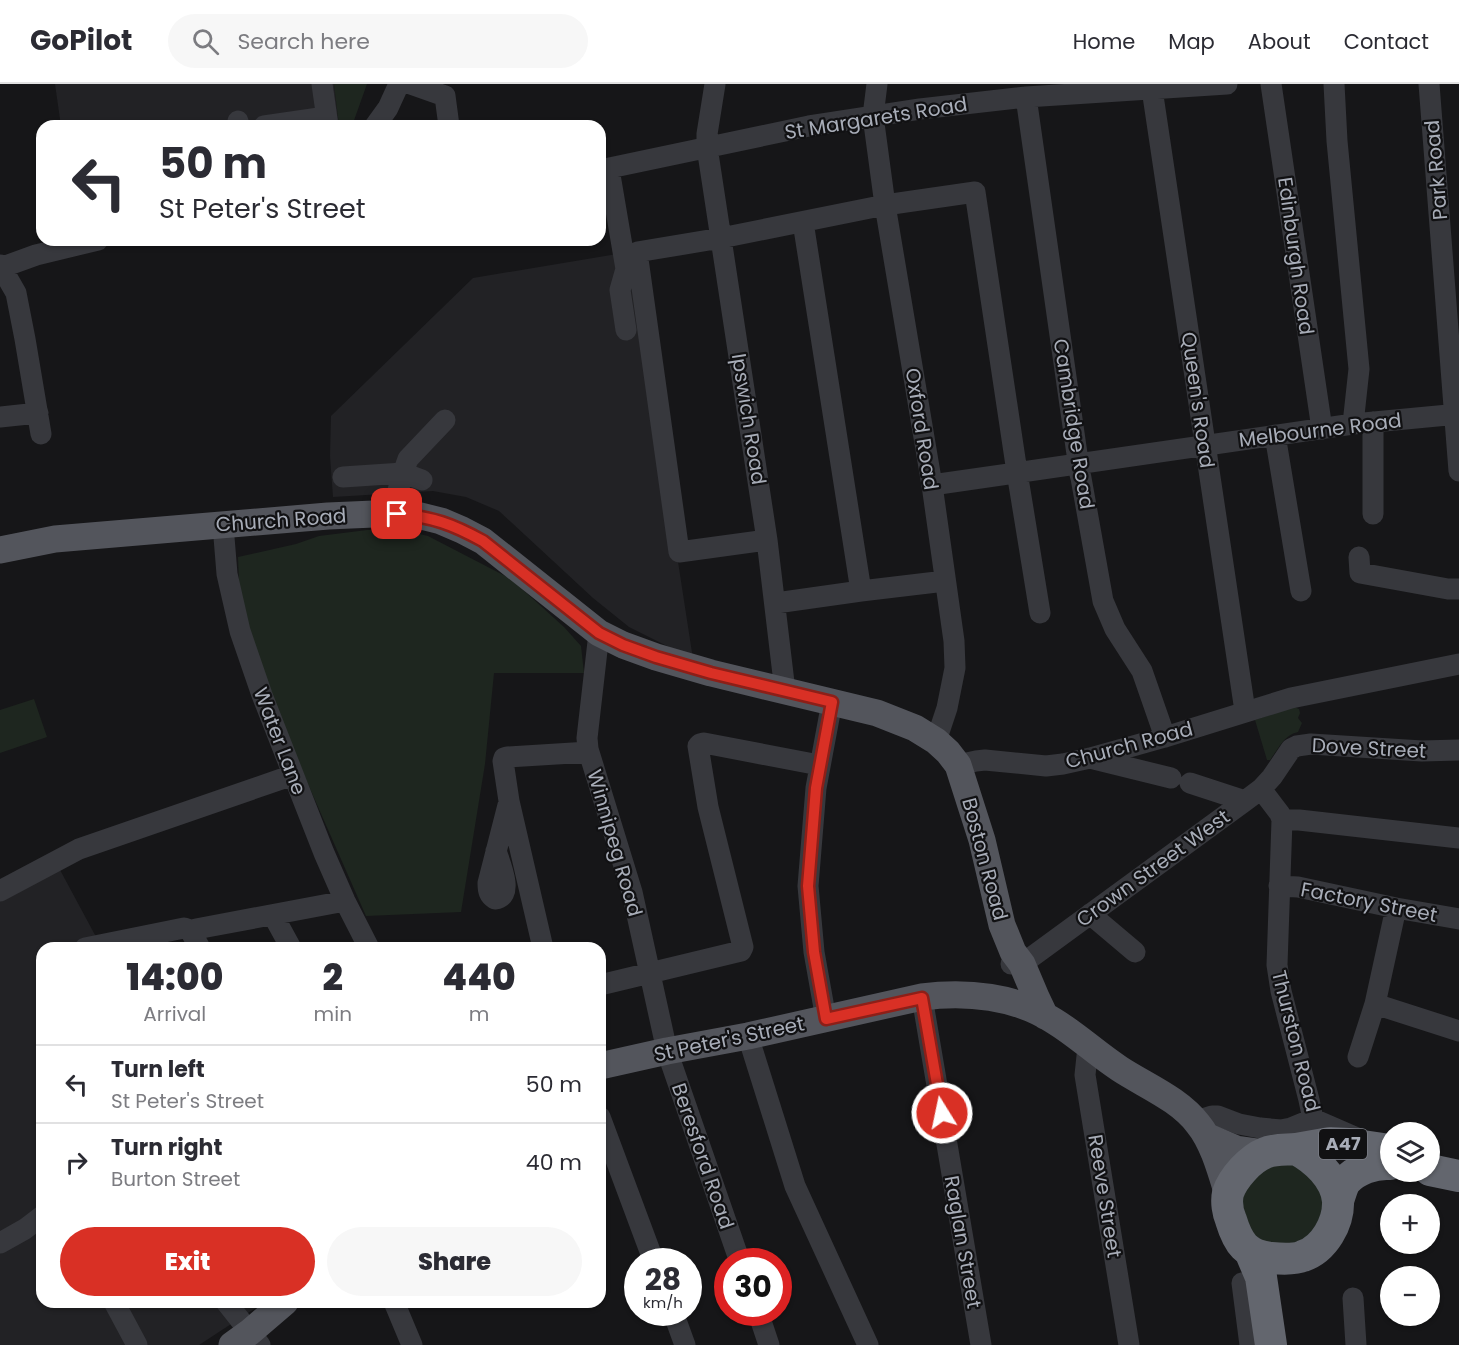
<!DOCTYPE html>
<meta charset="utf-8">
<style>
body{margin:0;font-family:Poppins,sans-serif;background:#f7f7f7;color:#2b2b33;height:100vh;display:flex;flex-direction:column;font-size:22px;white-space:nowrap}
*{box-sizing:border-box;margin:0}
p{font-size:20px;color:#7c7c81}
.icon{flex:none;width:33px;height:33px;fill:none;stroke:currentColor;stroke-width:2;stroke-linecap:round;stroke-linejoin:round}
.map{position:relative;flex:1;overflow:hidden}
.sheet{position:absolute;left:36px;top:858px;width:570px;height:366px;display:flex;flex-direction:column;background:#fff;border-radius:18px;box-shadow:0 2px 4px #0004}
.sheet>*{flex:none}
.guide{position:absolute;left:36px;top:36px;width:570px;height:126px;border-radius:18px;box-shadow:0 2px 4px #0004;background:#fff;color:#2b2b33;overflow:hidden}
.fabs{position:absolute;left:1380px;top:1038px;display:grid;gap:12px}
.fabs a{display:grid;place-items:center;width:60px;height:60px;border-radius:50%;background:#fff;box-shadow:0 2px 4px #0004;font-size:30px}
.speed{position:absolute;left:624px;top:1164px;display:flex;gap:12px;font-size:30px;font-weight:700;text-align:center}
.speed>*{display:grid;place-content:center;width:78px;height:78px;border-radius:50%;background:#fff;box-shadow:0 2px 4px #0004;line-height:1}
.speed small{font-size:15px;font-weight:400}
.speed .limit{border:9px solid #d22;background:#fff;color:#111}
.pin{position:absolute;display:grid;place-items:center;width:51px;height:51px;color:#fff;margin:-26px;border-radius:12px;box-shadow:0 3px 9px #0006}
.me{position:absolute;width:66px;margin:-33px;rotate:350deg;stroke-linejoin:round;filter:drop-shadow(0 0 4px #0008)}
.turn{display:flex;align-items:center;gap:21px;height:126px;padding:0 24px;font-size:27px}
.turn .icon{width:78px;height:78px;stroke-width:2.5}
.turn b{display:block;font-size:42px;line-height:51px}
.eta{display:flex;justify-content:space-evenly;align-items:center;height:102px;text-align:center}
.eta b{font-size:36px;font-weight:800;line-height:42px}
.button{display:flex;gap:12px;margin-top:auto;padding:12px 24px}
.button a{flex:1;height:69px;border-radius:36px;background:#d93025;color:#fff;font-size:24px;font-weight:800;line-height:69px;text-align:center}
.button a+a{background:#f7f7f7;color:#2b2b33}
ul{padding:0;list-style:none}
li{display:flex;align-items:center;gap:18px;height:78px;padding:0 24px;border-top:2px solid #e1e1e2}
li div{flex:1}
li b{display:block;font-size:22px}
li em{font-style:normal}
header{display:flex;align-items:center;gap:36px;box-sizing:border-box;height:84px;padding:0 30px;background:#fff;border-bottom:2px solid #e1e1e2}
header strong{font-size:28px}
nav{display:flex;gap:33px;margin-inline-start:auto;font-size:21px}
.search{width:420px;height:54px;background:#f7f7f7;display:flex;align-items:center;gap:15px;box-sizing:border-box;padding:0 21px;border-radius:33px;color:#7c7c81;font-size:22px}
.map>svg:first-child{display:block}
.built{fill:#222225}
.green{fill:#1e261f}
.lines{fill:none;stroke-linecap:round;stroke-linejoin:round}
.minor{stroke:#37383d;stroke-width:21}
.major{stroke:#53555c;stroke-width:27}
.highway{stroke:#63666e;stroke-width:32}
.route-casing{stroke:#8d1f18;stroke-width:15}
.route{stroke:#d93025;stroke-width:10}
.labels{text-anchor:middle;stroke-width:4.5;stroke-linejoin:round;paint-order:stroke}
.shield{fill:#111113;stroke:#7b7e86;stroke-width:1.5}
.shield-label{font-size:18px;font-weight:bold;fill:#a8adb8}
.street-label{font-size:20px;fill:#a8adb8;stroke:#111113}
</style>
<header>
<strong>GoPilot</strong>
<div class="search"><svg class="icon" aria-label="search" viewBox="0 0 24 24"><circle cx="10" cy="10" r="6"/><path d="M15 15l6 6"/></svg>Search here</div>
<nav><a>Home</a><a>Map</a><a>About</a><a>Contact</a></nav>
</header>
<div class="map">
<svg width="1459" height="1261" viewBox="0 0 1459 1261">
<rect width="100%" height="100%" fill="#161618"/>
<!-- built -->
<path class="built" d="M55,0H334L339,42H61Z
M629,168L644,257L693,575L629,543L593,514L499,427L466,413L433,407L333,413L330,372L331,332L473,194Z
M59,784L102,864H42V1218H265L199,1261H0V815Z"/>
<!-- green -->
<path class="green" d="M334,0H367L352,42H339Z
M367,446H403L428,452L511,495L564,543L581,562L584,589H494L485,680L461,828L366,832L286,650L240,525L238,473L296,460L319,452Z
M34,615L47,653L0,669V626Z
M1294,623L1299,625L1300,629L1298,634L1302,639L1298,648C1284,651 1279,664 1270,676H1267L1255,636Z
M1299,1077L1328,1114L1325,1134L1298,1161L1269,1160L1252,1150L1240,1113L1253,1087Z"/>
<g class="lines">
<!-- minor -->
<path class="minor" d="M322,0L328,42
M411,0L445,12L449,42
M715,0L707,50V63L767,456L785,607
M877,0L873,32L885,121L932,401L954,557L955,584L947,624L936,657
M1271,0L1322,345
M1334,0L1337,57L1359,285L1353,340
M1429,0L1459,387
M1152,5L1245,627
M1026,13L1077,370V379L1081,394L1103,517L1115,545L1142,587L1165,653
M238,37L239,42
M264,42L326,33
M375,42L388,24L399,0
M609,85L626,185L620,206L626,246
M600,86L809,42L920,25L1026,13L1227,0
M0,181L16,209L25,255L41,350
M0,184L36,171L98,156
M0,333L38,329
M1275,351L1301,507
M343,393L403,389L408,375L445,336
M932,401L1353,340L1459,330
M397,430V410L403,389L422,396
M1373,430V338
M223,441L227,490L240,547L262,611L324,769L345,817L369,864
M767,456L679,468L637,168L721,154L885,121L975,108L1017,388L1040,529
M1359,473L1360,489L1448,505H1459
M861,507L945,497
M776,519L861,507L803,138
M599,549L587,654L588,665L632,808L667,967L740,1178
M1094,675L1171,694
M958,681L976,677L985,676L1046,682L1063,680L1090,674L1165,653L1291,614L1459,580
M1190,699L1245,717
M1261,705L1280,730L1282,736L1277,881L1281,907L1309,1016L1313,1035
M1282,736H1299L1459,754
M496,767C500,779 515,813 495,815C489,811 488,807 488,799L508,721
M1279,802L1298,803L1396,824L1459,835
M0,807L79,765L293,691
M1090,830L1135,868
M273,831L291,864
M85,864L184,844L193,847
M200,864L192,850L193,847L196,845L345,817
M543,864L509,717L503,677L504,674L507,673L589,668
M1011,880H1022L1245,717L1261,705L1272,693L1291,665L1297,662L1311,660L1422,667L1459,666
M600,901L741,867L743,863L708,723L698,662L700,660L704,659L819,681
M922,913L981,1261
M1375,920L1459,947
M826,935L814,868L808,802L816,704L832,618
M748,952L795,1102L868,1261
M1091,964L1087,972L1085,991L1129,1261
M1358,973L1375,920L1396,824
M600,1033L654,1178
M1313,1035L1359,1055
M1196,1037L1212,1032H1218L1239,1040L1260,1044L1281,1046L1291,1044L1313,1035
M0,1159L25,1145L42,1132
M1242,1199L1250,1261
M1353,1214L1356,1261
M114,1218L137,1261
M226,1218L260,1261
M394,1218L412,1261
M673,1228L685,1261
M758,1228L769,1261"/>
<!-- major -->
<path class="major" d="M0,466L55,455L328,432L374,430H397L421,432L441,437L462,446L483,457L599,549L623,561L656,573L711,589L877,629L915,644L936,657L948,668L958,681L982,756L1002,841L1013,868L1022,880L1036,913L1045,932
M600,982L667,967L748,952L922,913C966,907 1016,912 1054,937C1077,951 1097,970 1120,985C1146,1002 1179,1015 1198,1040C1213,1058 1221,1088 1228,1111
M1208,1053L1236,1065L1265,1069
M232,1261L250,1248L285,1218"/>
<!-- highway -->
<path class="highway" d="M1296,1065C1315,1075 1336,1094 1338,1117C1339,1139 1324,1165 1303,1172C1294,1176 1281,1175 1271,1174C1246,1171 1238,1159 1231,1136C1228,1129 1226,1118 1228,1109C1233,1094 1250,1075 1265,1069C1274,1065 1286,1066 1296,1065Z
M1296,1065L1330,1059L1349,1060L1390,1066
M1430,1086L1459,1092
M1338,1117C1340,1111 1342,1103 1345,1098C1356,1085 1375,1079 1390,1080
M1250,1167L1261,1193L1271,1261"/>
</g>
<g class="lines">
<!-- route casing -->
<g class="route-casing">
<path id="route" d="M397,430C433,433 452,440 483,457L599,549L623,561L656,573L711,589L832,618L816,704L808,802L814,868L826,935L922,914L942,1029"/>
</g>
<!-- route -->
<use href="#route" class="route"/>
</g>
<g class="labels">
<!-- shield labels -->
<rect class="shield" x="1319" y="1045" width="48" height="30" rx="4.5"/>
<g class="shield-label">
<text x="1343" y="1066">A47</text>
</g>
<!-- street labels -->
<g class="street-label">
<text transform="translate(876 34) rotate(-9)" y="7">St Margarets Road</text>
<text transform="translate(1436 86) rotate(-95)" y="7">Park Road</text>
<text transform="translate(1296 172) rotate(82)" y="7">Edinburgh Road</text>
<text transform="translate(1198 316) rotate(82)" y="7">Queen's Road</text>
<text transform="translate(749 335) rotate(81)" y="7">Ipswich Road</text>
<text transform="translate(1074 340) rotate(81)" y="7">Cambridge Road</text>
<text transform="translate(922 345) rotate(81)" y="7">Oxford Road</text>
<text transform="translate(1320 346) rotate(-7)" y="7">Melbourne Road</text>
<text transform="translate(281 436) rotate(-4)" y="7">Church Road</text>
<text transform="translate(280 657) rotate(69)" y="7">Water Lane</text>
<text transform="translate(1129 661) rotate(-15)" y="7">Church Road</text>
<text transform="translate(1369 664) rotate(3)" y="7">Dove Street</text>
<text transform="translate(615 759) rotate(74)" y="7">Winnipeg Road</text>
<text transform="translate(985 775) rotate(75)" y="7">Boston Road</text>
<text transform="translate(1153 784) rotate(-36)" y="7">Crown Street West</text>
<text transform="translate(1369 818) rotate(11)" y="7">Factory Street</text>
<text transform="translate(729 955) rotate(-12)" y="7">St Peter's Street</text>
<text transform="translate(1296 957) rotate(76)" y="7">Thurston Road</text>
<text transform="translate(703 1072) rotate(71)" y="7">Beresford Road</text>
<text transform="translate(1105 1112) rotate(81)" y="7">Reeve Street</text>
<text transform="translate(963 1158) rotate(80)" y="7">Raglan Street</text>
</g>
</g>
</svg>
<div class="fabs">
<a><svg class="icon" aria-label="layers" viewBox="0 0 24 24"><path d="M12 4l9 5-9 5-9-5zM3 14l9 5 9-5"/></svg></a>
<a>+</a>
<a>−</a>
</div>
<div class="speed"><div>28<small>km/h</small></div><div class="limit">30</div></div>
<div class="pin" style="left:397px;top:430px;background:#d93025"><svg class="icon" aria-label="arrive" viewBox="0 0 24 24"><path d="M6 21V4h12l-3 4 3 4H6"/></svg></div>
<svg class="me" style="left:942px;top:1029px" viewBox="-20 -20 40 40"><circle r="17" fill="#d93025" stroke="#fff" stroke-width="3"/><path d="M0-11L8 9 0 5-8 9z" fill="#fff"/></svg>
<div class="guide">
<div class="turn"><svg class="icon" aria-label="left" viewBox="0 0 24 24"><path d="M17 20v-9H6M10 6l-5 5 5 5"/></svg><div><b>50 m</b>St Peter's Street</div></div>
</div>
<section class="sheet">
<div class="eta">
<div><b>14:00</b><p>Arrival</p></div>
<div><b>2</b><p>min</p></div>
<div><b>440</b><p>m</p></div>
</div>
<ul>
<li><svg class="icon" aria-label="left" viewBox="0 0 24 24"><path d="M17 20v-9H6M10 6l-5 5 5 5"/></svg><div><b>Turn left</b><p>St Peter's Street</p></div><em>50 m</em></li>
<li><svg class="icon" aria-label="right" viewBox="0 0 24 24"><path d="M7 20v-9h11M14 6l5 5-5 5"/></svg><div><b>Turn right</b><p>Burton Street</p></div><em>40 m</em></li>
</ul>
<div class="button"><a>Exit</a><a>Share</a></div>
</section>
</div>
